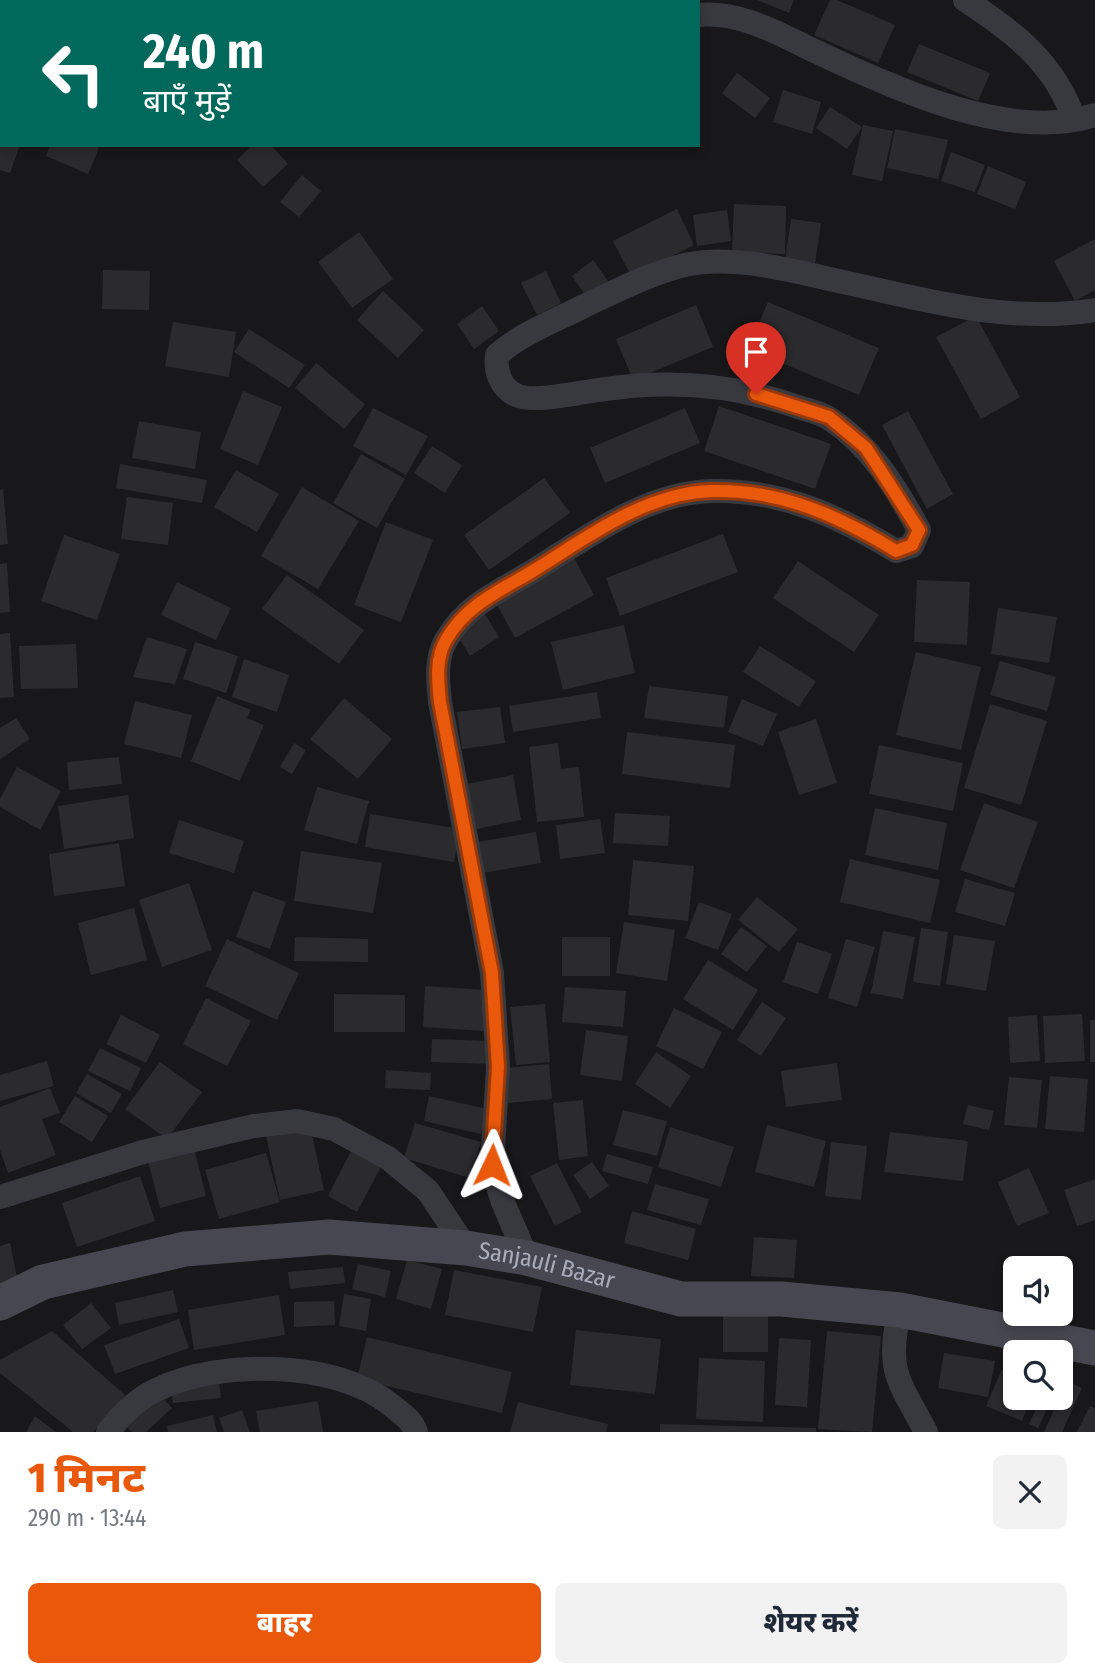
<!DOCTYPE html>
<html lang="hi">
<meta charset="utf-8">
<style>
body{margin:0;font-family:"Fira Sans Condensed","Noto Sans Devanagari",sans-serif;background:#f2f2f3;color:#1f2937;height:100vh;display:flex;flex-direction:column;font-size:26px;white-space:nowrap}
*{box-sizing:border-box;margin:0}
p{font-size:23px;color:#747a83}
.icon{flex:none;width:38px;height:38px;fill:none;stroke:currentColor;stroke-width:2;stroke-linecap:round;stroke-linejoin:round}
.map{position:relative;height:1432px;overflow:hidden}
.drawer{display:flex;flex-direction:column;background:#fff;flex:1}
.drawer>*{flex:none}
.banner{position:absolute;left:0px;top:0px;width:700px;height:147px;box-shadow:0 4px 10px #0003;background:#00695c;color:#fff;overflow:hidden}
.controls{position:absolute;left:1003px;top:1256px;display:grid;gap:14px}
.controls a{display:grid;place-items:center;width:70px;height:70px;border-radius:10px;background:#fff;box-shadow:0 4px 10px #0003;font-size:35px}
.pin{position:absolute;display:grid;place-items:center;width:60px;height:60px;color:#fff;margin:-72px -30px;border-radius:50% 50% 50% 0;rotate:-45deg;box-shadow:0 0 7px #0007}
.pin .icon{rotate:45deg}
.me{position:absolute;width:77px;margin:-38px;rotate:2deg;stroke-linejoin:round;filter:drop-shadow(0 0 5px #0008)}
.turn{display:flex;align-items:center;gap:24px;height:147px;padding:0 28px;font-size:32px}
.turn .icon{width:91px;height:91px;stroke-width:2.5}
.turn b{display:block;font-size:49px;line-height:60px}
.round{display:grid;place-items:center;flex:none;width:74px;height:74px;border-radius:10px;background:#f2f2f3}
.summary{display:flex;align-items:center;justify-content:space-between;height:119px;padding:0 28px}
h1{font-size:42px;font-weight:800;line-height:52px;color:#ea580c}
.primary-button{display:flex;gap:14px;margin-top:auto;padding:14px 28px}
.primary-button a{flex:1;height:80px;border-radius:10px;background:#ea580c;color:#fff;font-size:28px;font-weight:800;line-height:80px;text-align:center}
.primary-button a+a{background:#f2f2f3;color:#1f2937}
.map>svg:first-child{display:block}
.building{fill:#2b2b2e}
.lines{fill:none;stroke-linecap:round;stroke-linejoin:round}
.street{stroke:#38383f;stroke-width:24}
.secondary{stroke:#464750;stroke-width:35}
.route-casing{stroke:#983908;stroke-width:18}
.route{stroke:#ea580c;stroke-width:12}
.labels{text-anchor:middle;stroke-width:7;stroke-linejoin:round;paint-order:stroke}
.street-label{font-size:24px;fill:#a9acbb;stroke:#131315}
</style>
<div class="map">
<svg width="1095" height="1432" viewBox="0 0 1095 1432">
<rect width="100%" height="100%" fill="#18181a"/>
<!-- building -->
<path class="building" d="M757,0H794L789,13Z
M830,0H837L895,25L878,63L814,35Z
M919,44L990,73L978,101L907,72Z
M737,73L770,98L755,118L722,93Z
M783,90L821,102L812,134L773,122Z
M830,107L862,127L847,149L816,128Z
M863,125L893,131L882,181L852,175Z
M895,129L948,140L938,179L887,168Z
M0,145H20L10,173L0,170Z
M50,145H92L99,148L88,174L46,156Z
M252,145H271L288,164L263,187L237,160Z
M951,152L985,165L975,192L941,181Z
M988,166L1026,182L1015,209L977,194Z
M302,175L321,191L299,217L280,202Z
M734,204L786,206L785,254L732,252Z
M677,209L694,245L631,276L613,241Z
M727,210L731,241L697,246L693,215Z
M791,219L821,223L814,271L784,267Z
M359,232L393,279L352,308L318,262Z
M1095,239V290L1075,301L1054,261Z
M593,260L608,281L586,296L572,276Z
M103,270L150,271L149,310L102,309Z
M546,271L561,303L537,315L521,283Z
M383,291L424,330L398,358L357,320Z
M768,302L879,348L859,395L748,349Z
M696,305L713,347L633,380L616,339Z
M482,306L499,331L474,349L457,324Z
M976,316L1020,397L981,419L936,337Z
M173,322L236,332L229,377L165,366Z
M249,329L305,365L289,388L234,352Z
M316,363L365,404L344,429L295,388Z
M243,391L282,407L258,465L220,449Z
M719,406L831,444L815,489L704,451Z
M373,408L428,436L406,475L353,446Z
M685,408L700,443L605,483L590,448Z
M908,411L953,494L927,509L882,425Z
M139,421L201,432L195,469L132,458Z
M432,446L462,465L445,493L414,473Z
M361,454L405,479L377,528L333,503Z
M120,464L207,480L202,503L116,488Z
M236,470L279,494L257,532L214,507Z
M544,478L570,513L489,570L464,535Z
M302,487L359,521L318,589L261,556Z
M3,489L8,544L0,545V490Z
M127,497L173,503L168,545L121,539Z
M386,522L433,540L401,622L354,605Z
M723,534L738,572L620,616L606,578Z
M64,535L120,554L97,620L41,601Z
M573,556L594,595L515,638L494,599Z
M798,561L879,615L854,652L773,598Z
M7,563L10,612L0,613V564Z
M287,575L364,630L339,664L262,609Z
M917,580L970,582L967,645L914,642Z
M177,582L231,608L216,640L161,615Z
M998,608L1057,617L1049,663L991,654Z
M485,614L499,637L470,656L455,632Z
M624,625L635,673L563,690L551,642Z
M10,633L14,697L0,698V634Z
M147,637L187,649L175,684L133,677Z
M195,642L238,656L226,693L183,679Z
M76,644L78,688L21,689L19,646Z
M760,646L816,681L799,707L743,672Z
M916,652L981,667L961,750L896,735Z
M244,659L289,675L277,712L232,697Z
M1000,661L1056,677L1047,711L990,695Z
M649,686L728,696L724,728L644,718Z
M597,692L601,718L513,732L509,706Z
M217,696L251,710L247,718L264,725L240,781L191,761Z
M344,698L392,739L358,779L310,739Z
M742,699L777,714L763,746L728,732Z
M135,701L192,715L181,758L124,744Z
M990,704L1047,721L1021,805L964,788Z
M500,707L505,743L462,749L457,712Z
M16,718L30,739L0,759V728Z
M816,719L837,783L799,795L778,732Z
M627,732L735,745L730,788L622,774Z
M294,743L306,750L292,774L280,767Z
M558,743L561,769L579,767L584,817L537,822L529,747Z
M879,745L963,763L953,811L869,794Z
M119,757L122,784L69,790L67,762Z
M17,767L61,791L40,830L0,807V799Z
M513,775L521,820L476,829L467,784Z
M317,787L369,801L357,844L304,830Z
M128,795L134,838L64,849L58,806Z
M984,803L1038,822L1014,888L960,870Z
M875,808L947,823L938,870L865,855Z
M615,813L670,816L668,846L613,843Z
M370,814L460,829L454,862L365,847Z
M600,819L605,853L560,859L556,825Z
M179,820L244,841L234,873L169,853Z
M536,832L541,863L476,874L471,843Z
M119,843L125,886L54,896L49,854Z
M301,851L382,863L373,913L294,901Z
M850,859L940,880L930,923L840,902Z
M633,860L694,866L688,921L628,915Z
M965,879L1015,893L1005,926L955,912Z
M189,883L212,950L162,967L139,900Z
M253,891L286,902L270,949L236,937Z
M757,897L798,929L779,952L738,920Z
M699,902L732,914L718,950L685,938Z
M134,908L147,960L91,975L78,923Z
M624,922L675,930L667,981L616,973Z
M741,927L767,946L747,972L721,954Z
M921,928L948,932L940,986L913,982Z
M883,931L915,937L903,999L871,993Z
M954,935L995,941L986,991L946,984Z
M295,937L368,939V962L294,961Z
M562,937H610V976H562Z
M227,939L299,973L277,1020L205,986Z
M846,939L875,947L857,1007L828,998Z
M797,942L832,954L818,994L783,982Z
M708,960L758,990L733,1030L683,999Z
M425,986L486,990L484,1031L423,1027Z
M565,987L626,991L623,1027L562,1022Z
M334,994L405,995V1032H334Z
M206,998L251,1021L227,1066L183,1044Z
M762,1002L786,1018L761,1056L737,1040Z
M545,1004L550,1062L516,1065L510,1007Z
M674,1008L722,1032L703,1069L656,1046Z
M1082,1014L1085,1061L1045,1063L1043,1016Z
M121,1015L160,1035L146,1063L106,1044Z
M1037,1015L1040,1061L1010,1063L1008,1017Z
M1090,1020H1095V1062H1090Z
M586,1030L628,1036L622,1081L580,1075Z
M432,1039L491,1041V1064L431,1062Z
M100,1048L141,1068L130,1091L88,1071Z
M656,1052L691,1076L670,1108L635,1084Z
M47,1061L54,1086L0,1101V1075Z
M160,1062L202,1092L167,1139L125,1109Z
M837,1063L842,1100L786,1107L781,1071Z
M549,1064L552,1099L508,1103L505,1068Z
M386,1070L431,1073L430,1090L385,1088Z
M87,1074L122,1094L111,1113L76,1093Z
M1050,1076L1088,1079L1084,1132L1045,1129Z
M1009,1077L1042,1080L1037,1128L1004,1125Z
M50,1088L60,1113L42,1119L56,1155L8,1173L0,1150V1107Z
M75,1096L108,1116L92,1142L59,1122Z
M429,1096L487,1109L481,1134L424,1121Z
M583,1100L588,1156L559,1160L553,1103Z
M968,1105L994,1111L989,1130L963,1124Z
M623,1110L667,1121L657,1156L613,1145Z
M415,1123L481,1142L470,1178L404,1158Z
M767,1125L826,1141L814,1187L755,1172Z
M310,1126L324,1190L280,1200L266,1136Z
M670,1127L734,1147L721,1187L658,1167Z
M890,1132L968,1141L963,1181L884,1172Z
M831,1142L867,1146L861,1200L825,1196Z
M353,1147L383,1163L357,1212L328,1196Z
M194,1148L206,1196L160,1208L148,1161Z
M266,1153L280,1202L219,1219L205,1170Z
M607,1154L653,1167L648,1184L602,1171Z
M592,1162L609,1186L590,1199L573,1175Z
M557,1163L582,1212L555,1226L530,1176Z
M1029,1168L1049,1213L1017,1226L998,1182Z
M140,1176L155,1221L77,1247L62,1203Z
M1095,1179V1220L1077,1226L1064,1190Z
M655,1184L709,1199L701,1225L647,1210Z
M632,1211L696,1229L688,1260L624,1243Z
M754,1237L797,1240L794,1278L751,1276Z
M10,1243L19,1287L0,1292V1246Z
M407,1260L442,1269L431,1309L396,1299Z
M358,1264L391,1271L385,1297L352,1289Z
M343,1267L345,1283L290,1289L288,1272Z
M454,1270L542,1287L533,1332L445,1315Z
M173,1290L178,1312L119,1325L115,1303Z
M344,1294L371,1299L366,1331L339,1326Z
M279,1295L285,1335L194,1350L188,1310Z
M334,1301L335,1325L294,1327V1302Z
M91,1303L111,1328L82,1349L63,1325Z
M723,1305H768V1352H723Z
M179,1319L189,1348L115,1374L104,1345Z
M576,1330L661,1339L655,1394L570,1385Z
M52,1331L125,1395L93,1432H73L0,1373V1360Z
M827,1331L881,1336L872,1432L818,1429Z
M367,1337L512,1372L502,1413L357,1379Z
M779,1338L811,1340L807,1407L775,1405Z
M944,1353L995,1361L988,1397L938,1388Z
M699,1358L765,1361L763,1422L696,1419Z
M1002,1369L1015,1374V1398H1031L1022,1421L986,1406Z
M1067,1381L1082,1388L1062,1432H1044Z
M219,1383L221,1398L173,1403L171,1388Z
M157,1392L172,1408L146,1432H132L123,1423Z
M1041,1398H1052L1038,1428L1029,1424Z
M318,1401L323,1432H260L256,1411Z
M518,1402L608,1424L606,1432H510Z
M1090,1406L1095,1408V1432H1077Z
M242,1410L250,1432H224L219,1418Z
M213,1415L217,1432H168L167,1426Z
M35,1416L56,1432H26Z
M660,1424L816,1428V1432H660Z"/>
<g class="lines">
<!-- street -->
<path class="street" d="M384,0L387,2
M965,0C1013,31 1056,64 1074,120
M698,15C742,11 781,35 819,53C894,88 1011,143 1095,115
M0,1197L143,1152L254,1126L297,1121L334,1129L388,1158L428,1191L466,1248
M527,1258L502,1200L492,1165L498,1067L492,973L440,702C438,681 435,659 446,640C467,604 500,591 533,571C586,538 645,493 711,491C780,489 839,516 896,551L912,546L919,530C897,489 870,445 830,419C820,412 806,410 795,406C733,384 671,380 606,389C584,391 535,404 516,395C500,388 495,370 497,355C522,333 555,321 584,306C613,292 646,276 677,267C727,253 785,269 834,280C923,299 1003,324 1095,310
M900,1310C885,1370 899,1381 926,1432
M108,1432C120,1416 137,1399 156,1390C219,1359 336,1360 391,1405C401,1413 412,1420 416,1432"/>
<!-- secondary -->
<path class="secondary" id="s1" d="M0,1303L43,1282L185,1249L329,1237L466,1248L527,1258L681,1299H781L900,1310L1095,1348"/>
</g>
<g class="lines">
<!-- route casing -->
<g class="route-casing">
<path id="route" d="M492,1165L498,1067L492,973L440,702C438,682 435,659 446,640C467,604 500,591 533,571C586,538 645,493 711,491C780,489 839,516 896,551L912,545L919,530L866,448L829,417L756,394"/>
</g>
<!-- route -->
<use href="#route" class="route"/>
</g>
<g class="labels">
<!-- street labels -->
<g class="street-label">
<text dy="8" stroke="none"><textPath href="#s1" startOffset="558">Sanjauli Bazar</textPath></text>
</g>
</g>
</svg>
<div class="controls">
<a><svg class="icon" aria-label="sound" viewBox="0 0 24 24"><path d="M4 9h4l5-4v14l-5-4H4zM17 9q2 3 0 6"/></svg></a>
<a><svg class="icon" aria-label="search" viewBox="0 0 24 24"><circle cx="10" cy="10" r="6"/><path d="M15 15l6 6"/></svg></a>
</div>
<div class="pin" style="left:756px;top:394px;background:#d93025"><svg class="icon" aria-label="arrive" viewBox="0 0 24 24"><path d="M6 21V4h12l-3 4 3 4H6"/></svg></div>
<svg class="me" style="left:492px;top:1165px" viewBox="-20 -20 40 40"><path d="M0-17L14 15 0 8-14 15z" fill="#ea580c" stroke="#fff" stroke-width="4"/></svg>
<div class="banner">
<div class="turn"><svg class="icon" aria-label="left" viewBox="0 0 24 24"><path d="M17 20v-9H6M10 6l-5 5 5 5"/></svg><div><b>240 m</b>बाएँ मुड़ें</div></div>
</div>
</div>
<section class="drawer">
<div class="summary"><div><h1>1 मिनट</h1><p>290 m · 13:44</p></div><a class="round"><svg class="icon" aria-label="close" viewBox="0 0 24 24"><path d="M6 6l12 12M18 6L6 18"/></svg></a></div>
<div class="primary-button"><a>बाहर</a><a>शेयर करें</a></div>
</section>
